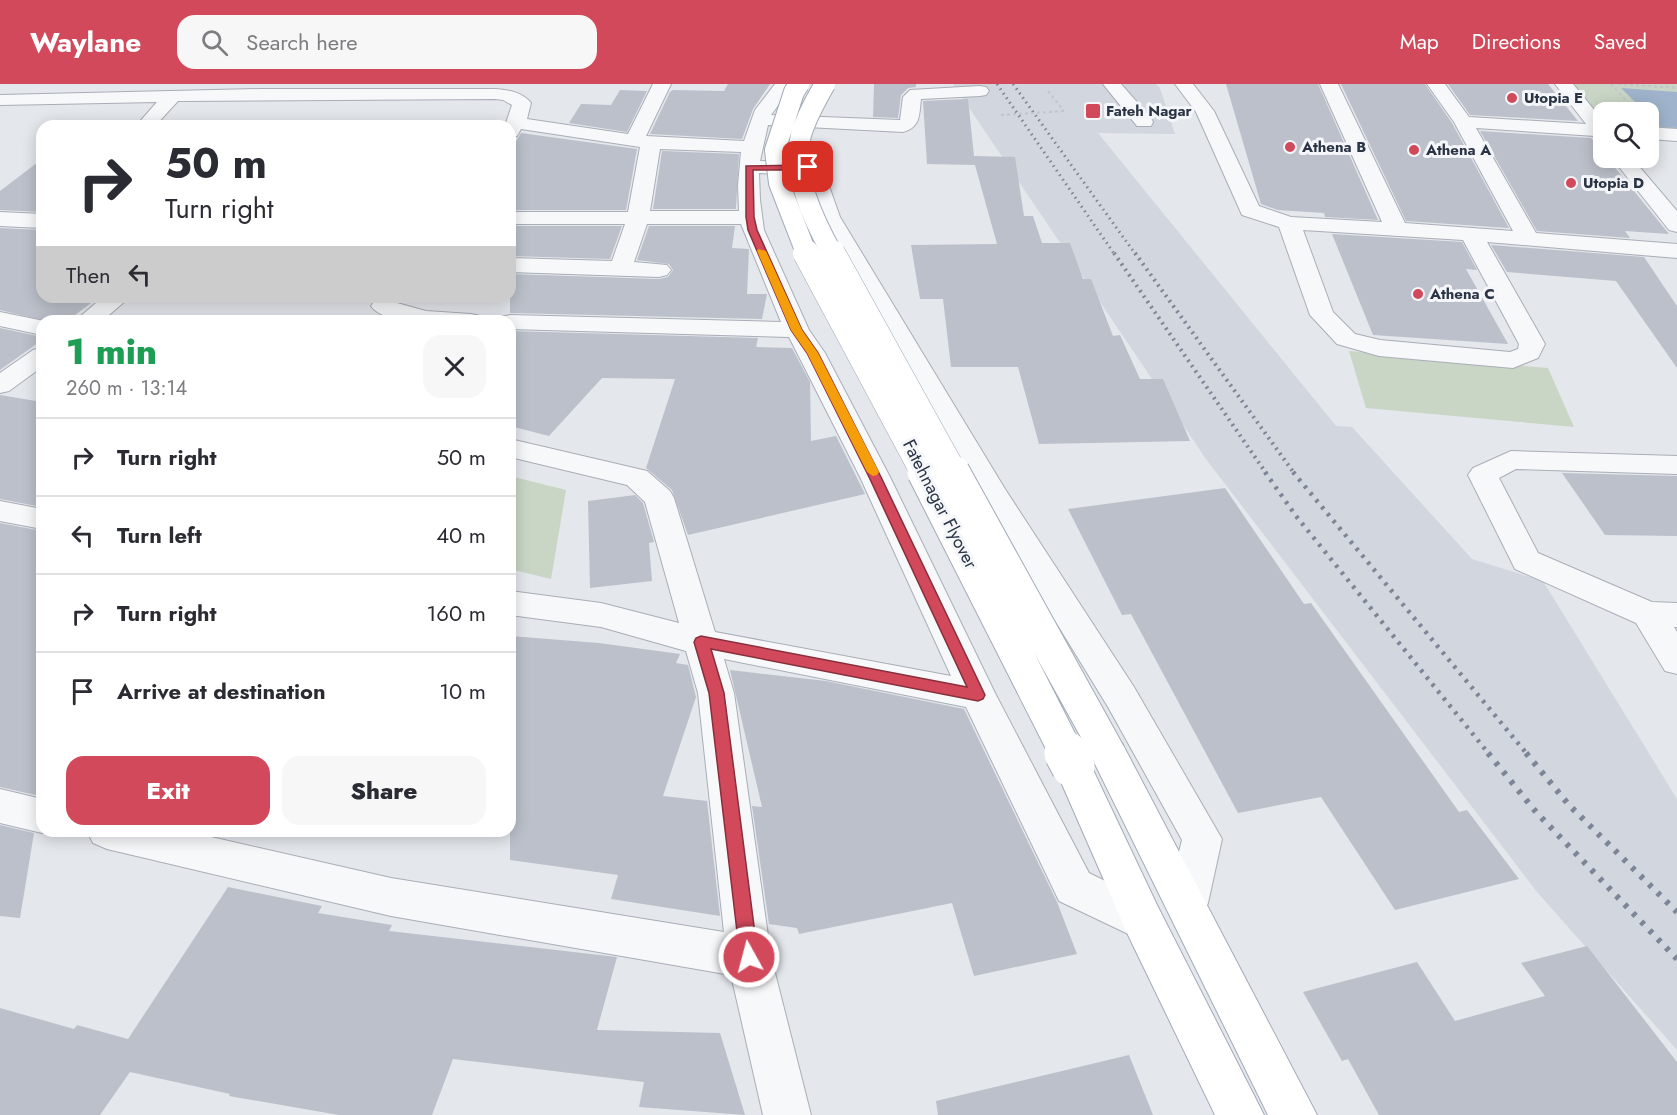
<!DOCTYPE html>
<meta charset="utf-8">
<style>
body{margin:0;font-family:Jost,sans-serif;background:#f7f7f7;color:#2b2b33;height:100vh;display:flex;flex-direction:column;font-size:22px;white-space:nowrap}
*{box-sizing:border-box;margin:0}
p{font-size:20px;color:#7c7c81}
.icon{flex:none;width:33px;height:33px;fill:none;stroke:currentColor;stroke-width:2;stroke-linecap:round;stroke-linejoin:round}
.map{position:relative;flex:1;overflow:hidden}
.side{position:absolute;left:36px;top:231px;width:480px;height:522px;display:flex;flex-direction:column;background:#fff;border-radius:18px;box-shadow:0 3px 15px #0003}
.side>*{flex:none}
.banner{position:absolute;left:36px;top:36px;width:480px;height:183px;border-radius:18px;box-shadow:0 3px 15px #0003;background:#fff;color:#2b2b33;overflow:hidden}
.controls{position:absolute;left:1593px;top:18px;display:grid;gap:12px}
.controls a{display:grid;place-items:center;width:66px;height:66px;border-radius:12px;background:#fff;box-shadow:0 3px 15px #0003;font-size:30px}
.pin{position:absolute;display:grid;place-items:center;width:51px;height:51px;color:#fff;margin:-26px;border-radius:12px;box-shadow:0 3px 9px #0006}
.me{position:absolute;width:66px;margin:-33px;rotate:353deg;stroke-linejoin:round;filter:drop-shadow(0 0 4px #0008)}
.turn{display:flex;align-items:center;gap:21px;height:126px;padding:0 30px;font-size:27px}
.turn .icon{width:78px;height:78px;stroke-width:2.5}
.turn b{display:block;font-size:42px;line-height:51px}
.then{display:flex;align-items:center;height:57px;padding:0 30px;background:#0003;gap:12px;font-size:22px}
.round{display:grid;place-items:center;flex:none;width:63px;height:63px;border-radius:18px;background:#f7f7f7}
.head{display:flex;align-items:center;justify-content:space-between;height:102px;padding:0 30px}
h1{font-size:36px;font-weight:800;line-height:45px;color:#1e9e55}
.action{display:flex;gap:12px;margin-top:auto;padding:12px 30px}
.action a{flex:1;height:69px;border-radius:18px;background:#d1495b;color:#fff;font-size:24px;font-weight:800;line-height:69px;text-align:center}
.action a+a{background:#f7f7f7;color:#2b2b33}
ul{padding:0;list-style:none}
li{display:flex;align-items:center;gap:18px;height:78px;padding:0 30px;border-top:2px solid #e1e1e2}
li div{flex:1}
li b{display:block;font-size:22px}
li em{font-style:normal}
header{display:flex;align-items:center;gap:36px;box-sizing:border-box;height:84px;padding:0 30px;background:#d1495b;color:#fff}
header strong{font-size:28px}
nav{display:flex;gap:33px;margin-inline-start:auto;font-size:21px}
.search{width:420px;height:54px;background:#f7f7f7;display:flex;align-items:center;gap:15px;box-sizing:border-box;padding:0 21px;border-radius:18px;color:#7c7c81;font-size:22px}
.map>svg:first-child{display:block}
.built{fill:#d2d6de}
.green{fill:#c9d6c5}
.water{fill:#9fb4cc}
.building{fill:#bbc0ca}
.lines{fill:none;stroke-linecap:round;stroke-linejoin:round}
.minor-casing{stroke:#a9aeb7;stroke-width:2}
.major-casing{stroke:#a3abb8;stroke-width:2}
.path{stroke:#c2c5cb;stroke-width:2;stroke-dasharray:3 3;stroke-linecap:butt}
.minor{fill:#f7f8fa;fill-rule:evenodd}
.major{fill:#fff;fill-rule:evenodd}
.rail-far3{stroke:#7d8696;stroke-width:3;stroke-dasharray:1.5 4;stroke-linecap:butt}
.rail-far2{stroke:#7d8696;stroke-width:4;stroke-dasharray:2 4.5;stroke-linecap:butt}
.rail-far1{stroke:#7d8696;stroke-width:4.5;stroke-dasharray:3 6;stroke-linecap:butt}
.rail{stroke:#7d8696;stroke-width:6;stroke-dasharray:4 8;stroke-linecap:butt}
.major-bridge-far3-casing{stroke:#a3abb8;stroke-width:22;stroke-linecap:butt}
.major-bridge-far2-casing{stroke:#a3abb8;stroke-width:27;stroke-linecap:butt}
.major-bridge-far1-casing{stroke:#a3abb8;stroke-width:35;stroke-linecap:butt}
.major-bridge-casing{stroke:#a3abb8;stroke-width:45;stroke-linecap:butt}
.path-bridge{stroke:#c2c5cb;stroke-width:2;stroke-dasharray:3 3;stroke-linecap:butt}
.major-bridge-far3{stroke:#fff;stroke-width:20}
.major-bridge-far2{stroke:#fff;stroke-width:26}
.major-bridge-far1{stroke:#fff;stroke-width:33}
.major-bridge{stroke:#fff;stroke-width:43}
.route{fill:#d1495b;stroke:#882f3b;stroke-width:1.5}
.slow{fill:#f59e0b}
.poi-dot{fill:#d1495b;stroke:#f4f6f9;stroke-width:2}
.labels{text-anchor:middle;stroke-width:6;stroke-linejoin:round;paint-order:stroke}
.far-poi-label{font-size:15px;font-weight:bold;fill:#2b3445;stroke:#f4f6f9;text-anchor:start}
.street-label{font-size:18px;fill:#2b3445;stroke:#f4f6f9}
</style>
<header>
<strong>Waylane</strong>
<div class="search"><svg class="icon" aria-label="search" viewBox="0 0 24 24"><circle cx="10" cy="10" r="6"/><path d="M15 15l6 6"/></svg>Search here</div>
<nav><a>Map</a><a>Directions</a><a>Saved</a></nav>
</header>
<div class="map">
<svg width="1677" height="1031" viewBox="0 0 1677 1031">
<rect width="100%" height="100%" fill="#e4e7ec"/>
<!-- built -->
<path class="built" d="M953,0H1156L1160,4L1175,50L1098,49L1336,342L1352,343L1472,475L1543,497L1677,715V966L1537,808L1206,375Z"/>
<!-- green -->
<path class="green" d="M1570,0H1677V49L1649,47L1648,28H1604L1603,40Z
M1349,267L1548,284L1574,343L1366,324Z
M510,392L566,406L551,495L510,485Z"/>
<!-- water -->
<path class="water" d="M1621,4L1677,8V44L1649,42V38H1653L1649,33L1648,28H1645Z"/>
<!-- building -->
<path class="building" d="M728,0H770L753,25L742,55L650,50L670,8L673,6L724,7Z
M874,0H916V3L908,4L901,11L898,34L873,33Z
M1226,0H1318L1378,136L1325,133L1324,129L1278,126L1261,120Z
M1341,0H1425L1452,39L1509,144L1406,137Z
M1448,0H1548L1578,37L1470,31Z
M620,6L647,7L627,48L569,39L581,20L611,21Z
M968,15L974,72L1015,73L1024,132H1033L1042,159H1070L1083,195H1091L1113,252L1120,251L1140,295H1163L1190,357L1039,360L1018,283H951L943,215H920L911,161L997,160L975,81L927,80L923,17Z
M1480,47L1591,54L1604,69V74H1607L1669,150L1625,147L1630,154L1537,147Z
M521,49L637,65L626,126H510V68Z
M662,67L739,70L736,125H653Z
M42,75V128L0,126V107Z
M510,142H622L610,175L510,172Z
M649,142H735L732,164L749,165L747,210H767L762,235L510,229V190L659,195L668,193L673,186L669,180L637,176Z
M0,144L42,146V213H99L67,237H46L0,226Z
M1332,150L1462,158L1477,186L1466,185L1508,260L1373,251Z
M1491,161L1644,173L1677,222V284L1616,197L1507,188Z
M0,244L42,253V256L0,286Z
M510,247L758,254L756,263L792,264L810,298L811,357L836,352L865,410L688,451L672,406L646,384L675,295L602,294L549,352L510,342Z
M0,311L42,318V423L0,415Z
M1562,389L1677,392V452L1605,451Z
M1225,404L1304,520L1311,519L1459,728L1467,726L1519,795L1395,826L1321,713L1238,729L1131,530L1122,531L1068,425Z
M635,411L643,419L654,458L649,459L652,497L590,504L588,417Z
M0,439L42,447L40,712L0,703Z
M510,552L599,559L680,570L676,579L688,581L696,613L663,712L707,717L720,832L611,815L618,791L510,776Z
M730,586L826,597L964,625L1057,818L1077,870L974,892L952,819L799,850L797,844L769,840L752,722L762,723Z
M0,741L34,749L20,834L0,832Z
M228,803L322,822L318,829L392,841L389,847L617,873L597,946L720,949L745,1031L639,1023L644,998L453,975L432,1031H339L229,1012L230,1010L130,988L100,1031H0V924L74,945L77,941L128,955Z
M1587,862L1677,978V1031H1379L1348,975L1342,977L1303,908L1417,878L1455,937L1545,912L1521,879Z
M1129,971L1153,1031H938L936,1017Z"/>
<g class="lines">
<!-- minor casing -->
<g class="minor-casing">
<path id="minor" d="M653,0H671L646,52L744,57L755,26L775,0H794L771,31L900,36L903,13L910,6L980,2L986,3L989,7L986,11L980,12L921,15C919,31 921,43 903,48L768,41L760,77L813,79L820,81L823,85L840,133L1005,405L1134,603L1222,755L1208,819L1202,833L1187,839L1172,833L1166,819L1182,756L1108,623L977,409L818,133L805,91L759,89L760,116L764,146L809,246L825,269L890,393L996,611L1089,789L1158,823L1164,837L1158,851L1143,857L1059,817L966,623L724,575L734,609L771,873L811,1031H763L731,891L391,832L107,765L93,759L87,747H185L391,794L724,848L698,609L686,567L601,543L510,531V507L601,519L679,539L645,418L627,401L510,373V355L647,387L670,407L674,414L715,548L951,592L860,393L789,253L510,245V237H498L501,233L510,231L781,238L741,140H647L634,178L667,181L671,186L667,191L659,193L510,188V174L612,177L625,140H510V128H628L640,63L521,45L517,52L510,54V42H505L512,21L503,16L495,15L178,17L155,42H136L157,18L0,21V11L261,5H495C508,6 522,8 531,19L527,35L628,50ZM660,65L741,68L738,101L739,127H650Z
M1103,0H1121L1151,34L1153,38L1151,42H1137Z
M1175,0H1193L1214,27L1259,122L1291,133L1382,138L1320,0H1338L1405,139L1513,147L1454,38L1427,0H1445L1469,33L1586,40L1555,0H1573L1604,38V57L1595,52L1476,44L1536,149L1677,160V174L1487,158L1545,260L1538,274L1513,284L1379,272L1337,260L1310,231L1279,143L1242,131L1196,28ZM1303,146L1463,156L1519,260L1518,265L1510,268L1380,256L1355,250L1333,228Z
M1648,43L1677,45V57L1648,55Z
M1612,74H1632L1677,127V148L1669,146Z
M0,128L42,130V144L0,142Z
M103,213H130L102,237H75Z
M377,213H401L397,219L426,227L471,230L480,232L483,237C457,237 387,245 371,222Z
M0,228L44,237H42V251L0,242Z
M42,263V283L9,307L0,309V289L33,266Z
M1511,367L1677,372V390L1516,385L1499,394L1538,469L1652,518L1677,519V543H1674L1677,548V590L1665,587L1636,539L1515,485L1468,391L1473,384Z
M0,417L42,425V445L0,437Z
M0,705L42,715V747H48L42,749L0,739Z"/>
</g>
<!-- major casing -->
<g class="major-casing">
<path id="major" d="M1109,654L1122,659L1317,1031H1268L1090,670L1096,659Z
M1073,666L1086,671L1158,823L1264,1031H1215L1128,851L1054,682L1060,671Z"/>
</g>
<!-- path -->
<path class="path" d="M1611,0L1635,26
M1618,0L1677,4
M1048,7L1064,27"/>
<!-- minor -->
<use href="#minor" class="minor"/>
<!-- major -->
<use href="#major" class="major"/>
<!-- rail-far3 -->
<path class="rail-far3" d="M997,0L1115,171
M1013,0L1136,171"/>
<!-- rail-far2 -->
<path class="rail-far2" d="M1114,169L1266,389
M1135,169L1294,389"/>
<!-- rail-far1 -->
<path class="rail-far1" d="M1265,388L1296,432L1489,670
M1293,388L1527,670"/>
<!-- rail -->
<path class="rail" d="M1488,669L1536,728L1677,875
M1526,669L1569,721L1677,828"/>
<!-- major-bridge-far3 casing -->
<g class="major-bridge-far3-casing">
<path id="major-bridge-far3" d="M799,0L794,8L775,66L779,99L807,171
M825,0C816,16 806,33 801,51C791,90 814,137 833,171"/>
</g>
<!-- major-bridge-far2 casing -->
<g class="major-bridge-far2-casing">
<path id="major-bridge-far2" d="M806,169L924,389
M832,169L954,389"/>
</g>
<!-- major-bridge-far1 casing -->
<g class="major-bridge-far1-casing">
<path id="major-bridge-far1" d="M924,388L1067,670
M953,388L1109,670"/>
</g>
<!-- major-bridge casing -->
<g class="major-bridge-casing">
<path id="major-bridge" d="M1066,669L1073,682"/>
</g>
<!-- path-bridge -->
<path class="path-bridge" d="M1001,31L1064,27"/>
<!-- major-bridge-far3 -->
<use href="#major-bridge-far3" class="major-bridge-far3"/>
<!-- major-bridge-far2 -->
<use href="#major-bridge-far2" class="major-bridge-far2"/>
<!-- major-bridge-far1 -->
<use href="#major-bridge-far1" class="major-bridge-far1"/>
<!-- major-bridge -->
<use href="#major-bridge" class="major-bridge"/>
</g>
<!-- route -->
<path class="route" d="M746,82L808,81L812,83L808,86H753L754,133L757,146L802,246L818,269L881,393L985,611L983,615L978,617L711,565L724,609L758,873L755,879L749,882L743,879L740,873L709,609L694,558L696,554L701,552L967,603L869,393L807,269L791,246L748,146L746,133Z"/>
<!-- slow -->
<path class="slow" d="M758,165L766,167L802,246L818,269L879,388L877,391L873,392L867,388L807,269L791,246L757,167Z"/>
<!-- markers -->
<g class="poi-dot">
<circle cx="1512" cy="14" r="6"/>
<rect x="1085" y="19" width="16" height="16" rx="3"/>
<circle cx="1290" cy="63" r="6"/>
<circle cx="1414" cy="66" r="6"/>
<circle cx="1571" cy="99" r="6"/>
<circle cx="1418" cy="210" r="6"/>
</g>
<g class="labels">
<!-- far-poi labels -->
<g class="far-poi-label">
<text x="1524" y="19">Utopia E</text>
<text x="1106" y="32">Fateh Nagar</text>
<text x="1302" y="68">Athena B</text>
<text x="1426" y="71">Athena A</text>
<text x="1583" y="104">Utopia D</text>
<text x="1430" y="215">Athena C</text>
</g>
<!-- street labels -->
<g class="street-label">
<text transform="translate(940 420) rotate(63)" y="6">Fatehnagar Flyover</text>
</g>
</g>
</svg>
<div class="controls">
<a><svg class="icon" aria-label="search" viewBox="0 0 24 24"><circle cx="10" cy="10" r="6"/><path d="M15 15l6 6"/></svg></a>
</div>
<div class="pin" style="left:808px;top:83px;background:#d93025"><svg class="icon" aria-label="arrive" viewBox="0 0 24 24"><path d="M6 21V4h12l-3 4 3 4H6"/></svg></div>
<svg class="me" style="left:749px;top:873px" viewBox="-20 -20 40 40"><circle r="17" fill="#d1495b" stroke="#fff" stroke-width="3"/><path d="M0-11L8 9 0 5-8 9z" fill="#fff"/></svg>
<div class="banner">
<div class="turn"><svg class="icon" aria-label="right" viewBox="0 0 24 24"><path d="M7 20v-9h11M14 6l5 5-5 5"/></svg><div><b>50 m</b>Turn right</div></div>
<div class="then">Then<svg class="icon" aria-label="left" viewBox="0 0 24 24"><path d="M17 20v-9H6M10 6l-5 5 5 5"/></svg></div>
</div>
<section class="side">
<div class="head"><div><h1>1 min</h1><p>260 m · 13:14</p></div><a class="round"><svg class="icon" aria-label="close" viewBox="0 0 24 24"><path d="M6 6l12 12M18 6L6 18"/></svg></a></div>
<ul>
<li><svg class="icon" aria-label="right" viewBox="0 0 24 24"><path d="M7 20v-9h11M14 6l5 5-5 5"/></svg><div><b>Turn right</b></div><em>50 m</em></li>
<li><svg class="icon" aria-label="left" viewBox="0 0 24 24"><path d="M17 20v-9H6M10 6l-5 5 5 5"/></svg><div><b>Turn left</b></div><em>40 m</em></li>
<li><svg class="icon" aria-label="right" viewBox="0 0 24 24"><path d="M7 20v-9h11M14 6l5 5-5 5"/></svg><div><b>Turn right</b></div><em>160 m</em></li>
<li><svg class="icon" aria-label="arrive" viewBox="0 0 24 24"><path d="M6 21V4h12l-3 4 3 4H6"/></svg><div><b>Arrive at destination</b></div><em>10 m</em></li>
</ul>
<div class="action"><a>Exit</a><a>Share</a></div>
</section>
</div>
